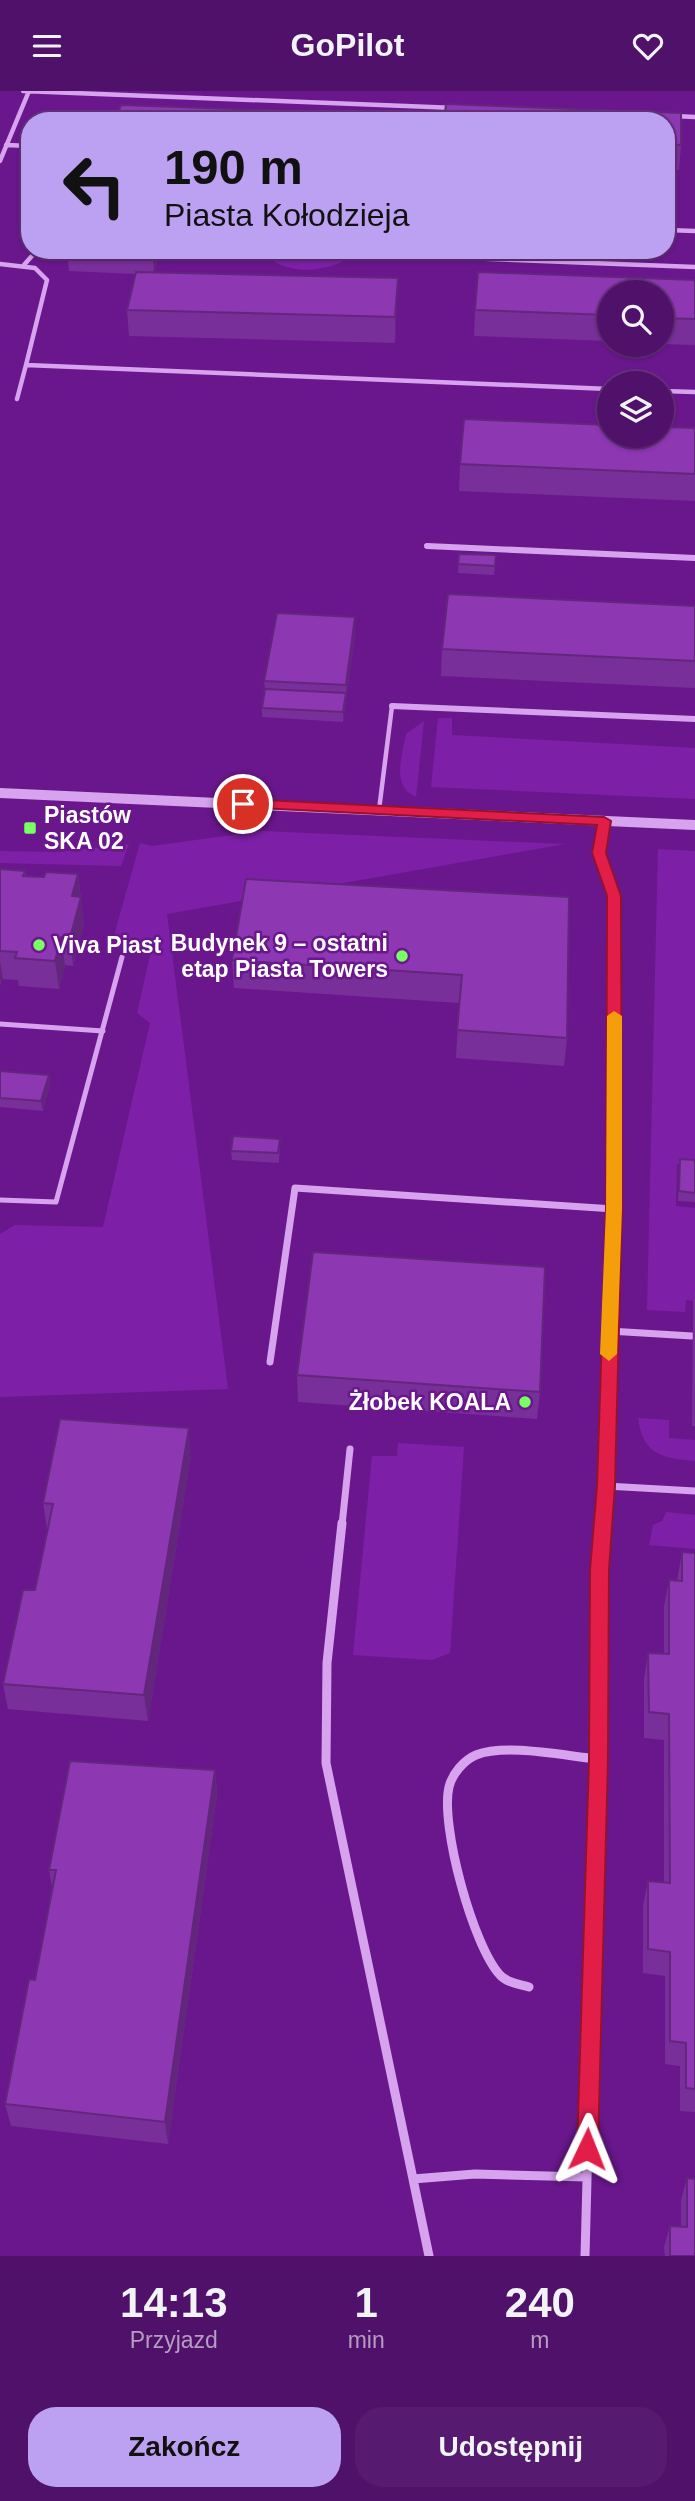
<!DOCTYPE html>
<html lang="pl">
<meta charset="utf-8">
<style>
body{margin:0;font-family:Helvetica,sans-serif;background:#561a70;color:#f1f3f6;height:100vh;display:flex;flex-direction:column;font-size:26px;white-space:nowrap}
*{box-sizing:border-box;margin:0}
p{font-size:23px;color:#b49dc1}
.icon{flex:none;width:38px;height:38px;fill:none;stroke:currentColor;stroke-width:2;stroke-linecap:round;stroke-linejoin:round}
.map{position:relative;height:2165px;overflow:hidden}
.sheet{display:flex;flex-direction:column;background:#50116a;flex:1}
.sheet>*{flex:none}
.top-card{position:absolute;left:21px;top:21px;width:654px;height:147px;border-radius:28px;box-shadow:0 2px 5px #0004,0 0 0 2px #67317e;background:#bca0f2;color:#111;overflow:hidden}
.fabs{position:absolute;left:597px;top:189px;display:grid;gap:14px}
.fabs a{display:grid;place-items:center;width:77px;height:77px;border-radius:50%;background:#50116a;box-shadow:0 2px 5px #0004,0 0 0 2px #67317e;font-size:35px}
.pin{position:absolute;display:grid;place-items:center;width:60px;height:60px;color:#fff;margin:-30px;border:4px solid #fff;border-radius:50%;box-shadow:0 2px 7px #0007}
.me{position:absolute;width:77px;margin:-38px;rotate:2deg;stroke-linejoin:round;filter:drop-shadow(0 0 5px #0008)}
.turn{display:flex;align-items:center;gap:24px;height:147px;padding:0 28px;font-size:32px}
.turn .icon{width:91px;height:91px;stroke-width:2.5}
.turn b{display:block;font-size:49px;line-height:60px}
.eta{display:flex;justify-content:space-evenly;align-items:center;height:119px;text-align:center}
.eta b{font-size:42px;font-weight:700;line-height:49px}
.action{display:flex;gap:14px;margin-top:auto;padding:14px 28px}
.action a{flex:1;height:80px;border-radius:28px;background:#bca0f2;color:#111;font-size:28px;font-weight:700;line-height:80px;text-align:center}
.action a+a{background:#561a70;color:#f1f3f6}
header{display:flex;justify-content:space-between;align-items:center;height:91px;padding:0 28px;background:#50116a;font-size:32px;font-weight:700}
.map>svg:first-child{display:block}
.green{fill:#7d20a7}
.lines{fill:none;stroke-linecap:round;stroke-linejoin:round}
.service-far1{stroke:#d7a3ef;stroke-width:4.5}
.service{stroke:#d7a3ef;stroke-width:5}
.minor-far3{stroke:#d7a3ef;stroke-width:4.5}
.minor-far2{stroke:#d7a3ef;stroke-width:6}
.minor-far1{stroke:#d7a3ef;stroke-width:7}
.minor{stroke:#d7a3ef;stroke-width:9}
.tertiary{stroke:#d7a3ef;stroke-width:10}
.wall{fill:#792f9a}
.shaded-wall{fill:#63267d}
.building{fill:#8d37b3;stroke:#63267d;stroke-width:2}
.route{fill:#e11d48;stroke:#92132f;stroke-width:2}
.slow{fill:#f59e0b}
.poi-dot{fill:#78ff61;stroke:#6a178d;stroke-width:2.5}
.labels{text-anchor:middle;stroke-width:5;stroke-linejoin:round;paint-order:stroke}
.poi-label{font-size:23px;font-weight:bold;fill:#fff;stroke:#6a178d;text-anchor:start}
</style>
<header><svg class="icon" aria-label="menu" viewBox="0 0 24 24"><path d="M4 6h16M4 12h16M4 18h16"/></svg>GoPilot<svg class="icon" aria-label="heart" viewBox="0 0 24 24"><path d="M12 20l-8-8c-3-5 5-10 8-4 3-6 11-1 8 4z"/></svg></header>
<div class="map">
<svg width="695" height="2165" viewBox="0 0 695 2165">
<rect width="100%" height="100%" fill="#6a178d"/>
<!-- green -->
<path class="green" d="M259,159H353L352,166C321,183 285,185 259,159Z
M438,627H452V644L695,657V708L431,696Z
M424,630L416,706C391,695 402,665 406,643Z
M261,740L565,753L167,823L228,1298L0,1306V1143L15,1134L103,1136L150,932L137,922L152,856L111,855L140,752L152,755Z
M129,753L121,775L0,772V760L58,761Z
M658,758L695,760V1073H677L676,1115L695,1117V1210L686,1209L685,1221L647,1219Z
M638,1327L669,1329V1347L695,1349V1370C662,1367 643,1364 638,1327Z
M398,1352L464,1356L450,1562L432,1569L353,1564L372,1365H397Z
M666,1421L695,1424V1458L649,1454L653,1434L662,1430Z"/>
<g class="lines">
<!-- service-far1 -->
<path class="service-far1" d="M379,719L392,615"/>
<!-- service -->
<path class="service" d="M0,933L103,940
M0,1109L56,1111L122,866"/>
<!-- minor-far3 -->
<path class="minor-far3" d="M23,0L456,17
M674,25L695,26
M6,54L30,55
M0,70L29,0
M667,139L695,140
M467,159L466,167L695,176
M0,173L35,177L47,189L26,274
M24,174L37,159
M662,300L695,301
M17,308L26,274L609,298"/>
<!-- minor-far2 -->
<path class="minor-far2" d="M427,455L695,467
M392,615L695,628
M604,730L599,762L614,805V847"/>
<!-- minor-far1 -->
<path class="minor-far1" d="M609,1240L692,1245
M270,1271L295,1097L614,1118
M606,1395L695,1400
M342,1434L350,1358
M603,1434L613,1173L614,846"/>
<!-- minor -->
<path class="minor" d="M342,1432L327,1572L326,1672L413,2088
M529,1896C519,1893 507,1892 500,1884C473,1855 440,1734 449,1696C452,1683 464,1669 476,1664C506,1652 565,1665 598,1668
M429,2165L413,2088L475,2083L587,2086
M585,2165L598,1668L599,1479L603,1432"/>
<!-- tertiary -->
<path class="tertiary" d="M0,702L695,734"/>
</g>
<!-- wall -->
<path class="wall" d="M667,30L681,54L679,79L667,78Z
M67,159H160L154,181L398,187L395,252L129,245L127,219L136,183L69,180Z
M695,189V254L662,253V201H609V250L474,245L475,219Z
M695,337V410L459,400L460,373Z
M459,463L496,464L494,484L458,482Z
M695,515V597L441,585L442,558Z
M355,526V543L343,631L262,626V617L265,598L264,590Z
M0,778L25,780L26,785L44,786L78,783L84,834L73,875L65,874L59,898L19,895L18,889L3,888L0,894Z
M569,806L567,947L564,975L456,967L459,912L234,897L232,869Z
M0,980L49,984L50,994L43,1020L0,1016Z
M280,1048L279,1072L232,1069L231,1060Z
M680,1068L695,1069V1111L678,1110Z
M695,1199V1335H692L693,1212Z
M297,1284L540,1301L537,1328L298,1311Z
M191,1365L148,1630L8,1618L3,1593L35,1499L47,1438L43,1412Z
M682,1461L695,1462V2021L680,2020V1975L665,1973V1885L643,1882V1815L648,1790L664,1792V1649L644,1647V1588L648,1562L664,1563V1516L669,1489L677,1490Z
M215,1679L217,1704L168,2053L11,2035L5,2013L35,1889L52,1796L49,1779Z
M687,2087L695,2165H665L664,2156L670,2135L681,2136V2109Z"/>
<!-- shaded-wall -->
<path class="shaded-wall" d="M152,159H160L154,183Z
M398,187L397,213L395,252V226Z
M355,526V543L343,631V621L346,602V594Z
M78,783L84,834L73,875L70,847L72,805Z
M61,846L65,874L59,898L55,870Z
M0,870L3,888L1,894L0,889Z
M49,984L50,994L43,1020L41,1010Z
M189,1337L191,1365L148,1630L144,1604Z
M215,1679L217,1704L168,2053L165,2031Z"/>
<!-- building -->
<path class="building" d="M446,13L681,22V54L667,53V30H444Z
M121,14L352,22L350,30H115Z
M136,181L398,187L395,226L127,219Z
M478,181L695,189V228L662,227V201H609V224L475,219Z
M464,328L609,334V345H662V336L695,337V383L460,373Z
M459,463L496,464L495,475L458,473Z
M448,503L695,515V570L442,558Z
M277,522L355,526L346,594L264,590Z
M265,598L346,602L343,621L262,617Z
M0,778L25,780L23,785L44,786L46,781L78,783L72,805L81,806L70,847L61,846L55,870L15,867L17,861L0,860Z
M246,788L569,806L567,947L457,939L462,884L232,869Z
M0,980L49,984L41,1010L0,1007Z
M233,1045L280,1048L278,1062L231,1060Z
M680,1068L695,1069V1102L679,1100Z
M313,1161L545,1176L540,1301L297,1284Z
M60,1328L189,1337L144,1604L3,1593L23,1499H35L53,1413L43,1412Z
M682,1461L695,1462V1998L686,1997V1952L670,1950V1861L648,1858V1790L670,1792L669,1623L649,1621L648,1562L669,1563V1489L682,1490Z
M70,1670L215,1679L165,2031L5,2013L29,1888L35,1889L56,1779H49Z
M687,2087L695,2088V2165H670V2135L687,2136Z"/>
<!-- route -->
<path class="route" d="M243,708L604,726L611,730L606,762L621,805L622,1118L615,1395L609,1479L608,1668L598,2058L595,2066L587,2069L580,2066L577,2058L589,1668L590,1479L597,1395L606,1118L607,805L592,762L597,734L238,716L236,713Z"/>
<!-- slow -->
<path class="slow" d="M614,920L622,925V1118L617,1263L609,1270L600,1263L606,1118L607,925Z"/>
<!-- markers -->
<g class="poi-dot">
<rect x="23" y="730" width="14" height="14" rx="3.5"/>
<circle cx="39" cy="854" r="7"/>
<circle cx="402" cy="865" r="7"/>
<circle cx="525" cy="1311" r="7"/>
</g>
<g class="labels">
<!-- poi labels -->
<g class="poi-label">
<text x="44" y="732">Piastów<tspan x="44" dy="26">SKA 02</tspan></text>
<text x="388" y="860" text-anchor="end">Budynek 9 – ostatni<tspan x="388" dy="26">etap Piasta Towers</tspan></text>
<text x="53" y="862">Viva Piast</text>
<text x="511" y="1319" text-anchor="end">Żłobek KOALA</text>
</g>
</g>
</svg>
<div class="fabs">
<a><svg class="icon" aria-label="search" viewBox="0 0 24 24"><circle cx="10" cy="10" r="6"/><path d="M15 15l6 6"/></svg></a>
<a><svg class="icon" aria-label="layers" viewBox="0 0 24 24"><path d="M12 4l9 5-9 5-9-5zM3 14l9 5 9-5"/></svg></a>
</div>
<div class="pin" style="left:243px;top:713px;background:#d93025"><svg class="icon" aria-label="arrive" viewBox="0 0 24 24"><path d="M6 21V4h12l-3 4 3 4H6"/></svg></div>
<svg class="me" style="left:587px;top:2058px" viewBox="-20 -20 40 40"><path d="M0-17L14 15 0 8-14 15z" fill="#e11d48" stroke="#fff" stroke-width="4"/></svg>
<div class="top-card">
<div class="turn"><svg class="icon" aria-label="left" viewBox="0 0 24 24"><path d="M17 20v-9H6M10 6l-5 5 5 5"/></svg><div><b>190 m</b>Piasta Kołodzieja</div></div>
</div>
</div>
<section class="sheet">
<div class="eta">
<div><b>14:13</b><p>Przyjazd</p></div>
<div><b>1</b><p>min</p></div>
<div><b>240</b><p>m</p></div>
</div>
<div class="action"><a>Zakończ</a><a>Udostępnij</a></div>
</section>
